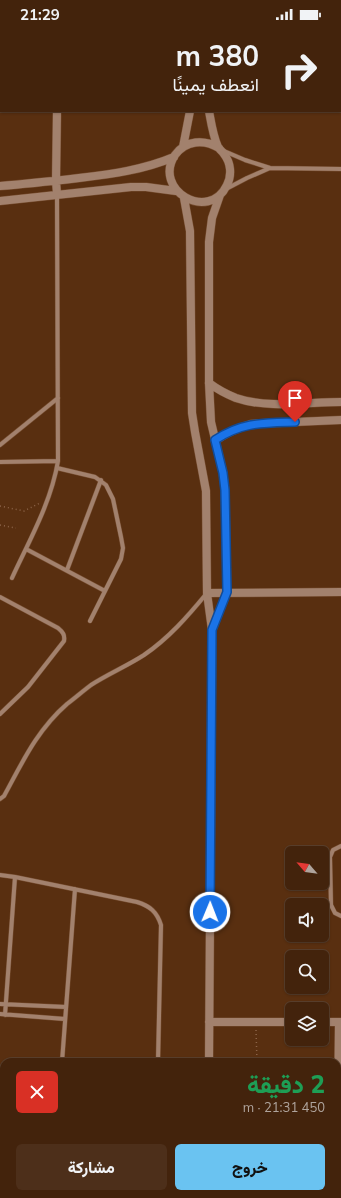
<!DOCTYPE html>
<html lang="ar">
<meta charset="utf-8">
<style>
body{margin:0;font-family:Mulish,Vazirmatn,sans-serif;background:#4d2f1a;color:#f1f3f6;direction:rtl;height:100vh;display:flex;flex-direction:column;font-size:15px;white-space:nowrap}
*{box-sizing:border-box;margin:0}
p{font-size:13px;color:#afa49d}
.icon{flex:none;width:22px;height:22px;fill:none;stroke:currentColor;stroke-width:2;stroke-linecap:round;stroke-linejoin:round}
.map{position:relative;flex:1;overflow:hidden;direction:ltr}
.details{position:absolute;left:0px;top:1030px;width:341px;height:140px;display:flex;flex-direction:column;background:#43230c;border-radius:12px 12px 0 0;box-shadow:0 1px 3px #0004,0 0 0 1px #5b402d;direction:rtl}
.details>*{flex:none}
.banner{position:absolute;left:0px;top:0px;width:341px;height:84px;box-shadow:0 1px 3px #0004,0 0 0 1px #5b402d;direction:rtl;background:#43230c;color:#f1f3f6;overflow:hidden}
.needle{width:26px;rotate:298deg}
.fabs{position:absolute;left:285px;top:818px;display:grid;gap:8px}
.fabs a{display:grid;place-items:center;width:44px;height:44px;border-radius:6px;background:#43230c;box-shadow:0 1px 3px #0004,0 0 0 1px #5b402d;font-size:20px}
.pin{position:absolute;display:grid;place-items:center;width:34px;height:34px;color:#fff;margin:-41px -17px;border-radius:50% 50% 50% 0;rotate:-45deg;box-shadow:0 0 4px #0007}
.pin .icon{rotate:45deg}
.me{position:absolute;width:44px;margin:-22px;rotate:1deg;stroke-linejoin:round;filter:drop-shadow(0 0 3px #0008)}
.turn{display:flex;align-items:center;gap:14px;height:84px;padding:0 16px;font-size:18px}
.turn .icon{width:52px;height:52px;stroke-width:2.5}
.turn b{display:block;font-size:28px;line-height:34px}
.round{display:grid;place-items:center;flex:none;width:42px;height:42px;border-radius:6px;background:#4d2f1a}
.headline{display:flex;align-items:center;justify-content:space-between;height:68px;padding:0 16px}
h1{font-size:24px;font-weight:800;line-height:30px;color:#1e9e55}
.button{display:flex;gap:8px;margin-top:auto;padding:8px 16px}
.button a{flex:1;height:46px;border-radius:6px;background:#6ac3f1;color:#111;font-size:16px;font-weight:800;line-height:46px;text-align:center}
.button a+a{background:#4d2f1a;color:#f1f3f6}
.status{display:flex;justify-content:space-between;align-items:center;height:28px;padding:0 20px;background:#43230c;direction:ltr}
.status svg{height:11px;fill:currentColor}
.map>svg:first-child{display:block}
.lines{fill:none;stroke-linecap:round;stroke-linejoin:round}
.lane-casing{stroke:#774e31;stroke-width:5}
.street-casing{stroke:#774e31;stroke-width:9}
.path{stroke:#8c6449;stroke-width:1.5;stroke-dasharray:1 3;stroke-linecap:butt}
.lane{stroke:#a2816d;stroke-width:4}
.street{stroke:#a2816d;stroke-width:8}
.route-casing{stroke:#114b97;stroke-width:10}
.route{stroke:#1a73e8;stroke-width:7}
</style>
<div class="status"><b>21:29</b><svg viewBox="0 0 49 12"><path d="M0 12V9h3v3zM5 12V6h3v6zM10 12V3h3v9zM15 12V0h3v12zM26 1h20v11H26zM47 4h2v5h-2z"/></svg></div>
<div class="map">
<svg width="341" height="1170" viewBox="0 0 341 1170">
<rect width="100%" height="100%" fill="#592f10"/>
<g class="lines">
<!-- lane casing -->
<g class="lane-casing">
<path id="lane" d="M224,123L245,132L270,140L341,141
M226,161L247,150L270,140
M0,417L58,370
M0,434L58,433
M57,440L95,449L106,457L113,471L121,509L123,520L121,531L90,593
M26,521L105,563
M67,542L101,452
M12,550C29,513 51,475 58,433L57,166
M0,569L58,600C63,604 65,607 64,613L28,659L0,686
M0,771L4,768C22,735 37,702 67,676C75,670 83,663 91,657C108,646 127,638 144,627C169,610 188,588 207,565
M341,818L333,822L330,829L331,877L335,885L341,888
M0,847L15,849L137,874C150,878 157,884 161,897L158,1034
M0,976L66,979
M0,986L65,991
M5,987L15,849
M62,1034L75,861
M0,1078H4
M0,1105H4
M0,1166H4
M9,1166L106,1170
M120,1170V1166
M161,1170V1166"/>
</g>
<!-- street casing -->
<g class="street-casing">
<path id="street" d="M53,0V1
M191,0V1
M207,1V0
M57,83L56,153L57,166
M209,83C211,94 213,108 218,119C219,121 222,123 224,126C231,135 232,147 227,157C209,195 152,162 175,127C186,112 204,111 219,120
M183,119L190,83
M0,158C26,156 53,153 79,150C112,146 143,142 174,129
M184,170L190,203L192,385L195,404L206,463L207,565L212,602L209,1034
M0,173L131,159H146L176,163
M209,355C217,361 226,366 236,370C268,381 308,374 341,374
M215,413C226,405 238,400 251,396L341,392
M207,565L341,564
M212,602L227,564L225,462L223,445L211,394L209,355V214L212,190L220,167
M209,994H292
M322,994H341
M339,994L338,1084L341,1092
M337,1146L341,1144
M257,1166V1170
M293,1166V1170
M333,1166V1170
M208,1170V1166"/>
</g>
<!-- path -->
<path class="path" d="M0,478L24,483L40,475
M0,497L16,500
M256,1002L257,1034
M276,1170V1166"/>
<!-- lane -->
<use href="#lane" class="lane"/>
<!-- street -->
<use href="#street" class="street"/>
</g>
<g class="lines">
<!-- route casing -->
<g class="route-casing">
<path id="route" d="M210,884L212,602L227,564L225,462L223,445L215,412C242,394 263,395 295,394"/>
</g>
<!-- route -->
<use href="#route" class="route"/>
</g>
</svg>
<div class="fabs">
<a><svg class="needle" viewBox="-14 -14 28 28"><path d="M0-13l5 13h-10z" fill="#e53935"/><path d="M0 13l5-13h-10z" fill="#afa49d"/></svg></a>
<a><svg class="icon" aria-label="sound" viewBox="0 0 24 24"><path d="M4 9h4l5-4v14l-5-4H4zM17 9q2 3 0 6"/></svg></a>
<a><svg class="icon" aria-label="search" viewBox="0 0 24 24"><circle cx="10" cy="10" r="6"/><path d="M15 15l6 6"/></svg></a>
<a><svg class="icon" aria-label="layers" viewBox="0 0 24 24"><path d="M12 4l9 5-9 5-9-5zM3 14l9 5 9-5"/></svg></a>
</div>
<div class="pin" style="left:295px;top:394px;background:#d93025"><svg class="icon" aria-label="arrive" viewBox="0 0 24 24"><path d="M6 21V4h12l-3 4 3 4H6"/></svg></div>
<svg class="me" style="left:210px;top:884px" viewBox="-20 -20 40 40"><circle r="17" fill="#1a73e8" stroke="#fff" stroke-width="3"/><path d="M0-11L8 9 0 5-8 9z" fill="#fff"/></svg>
<div class="banner">
<div class="turn"><svg class="icon" aria-label="right" viewBox="0 0 24 24"><path d="M7 20v-9h11M14 6l5 5-5 5"/></svg><div><b>380 m</b>انعطف يمينًا</div></div>
</div>
<section class="details">
<div class="headline"><div><h1>2 دقيقة</h1><p>450 m · 21:31</p></div><a class="round" style="background:#d93025;color:#fff"><svg class="icon" aria-label="close" viewBox="0 0 24 24"><path d="M6 6l12 12M18 6L6 18"/></svg></a></div>
<div class="button"><a>خروج</a><a>مشاركة</a></div>
</section>
</div>
